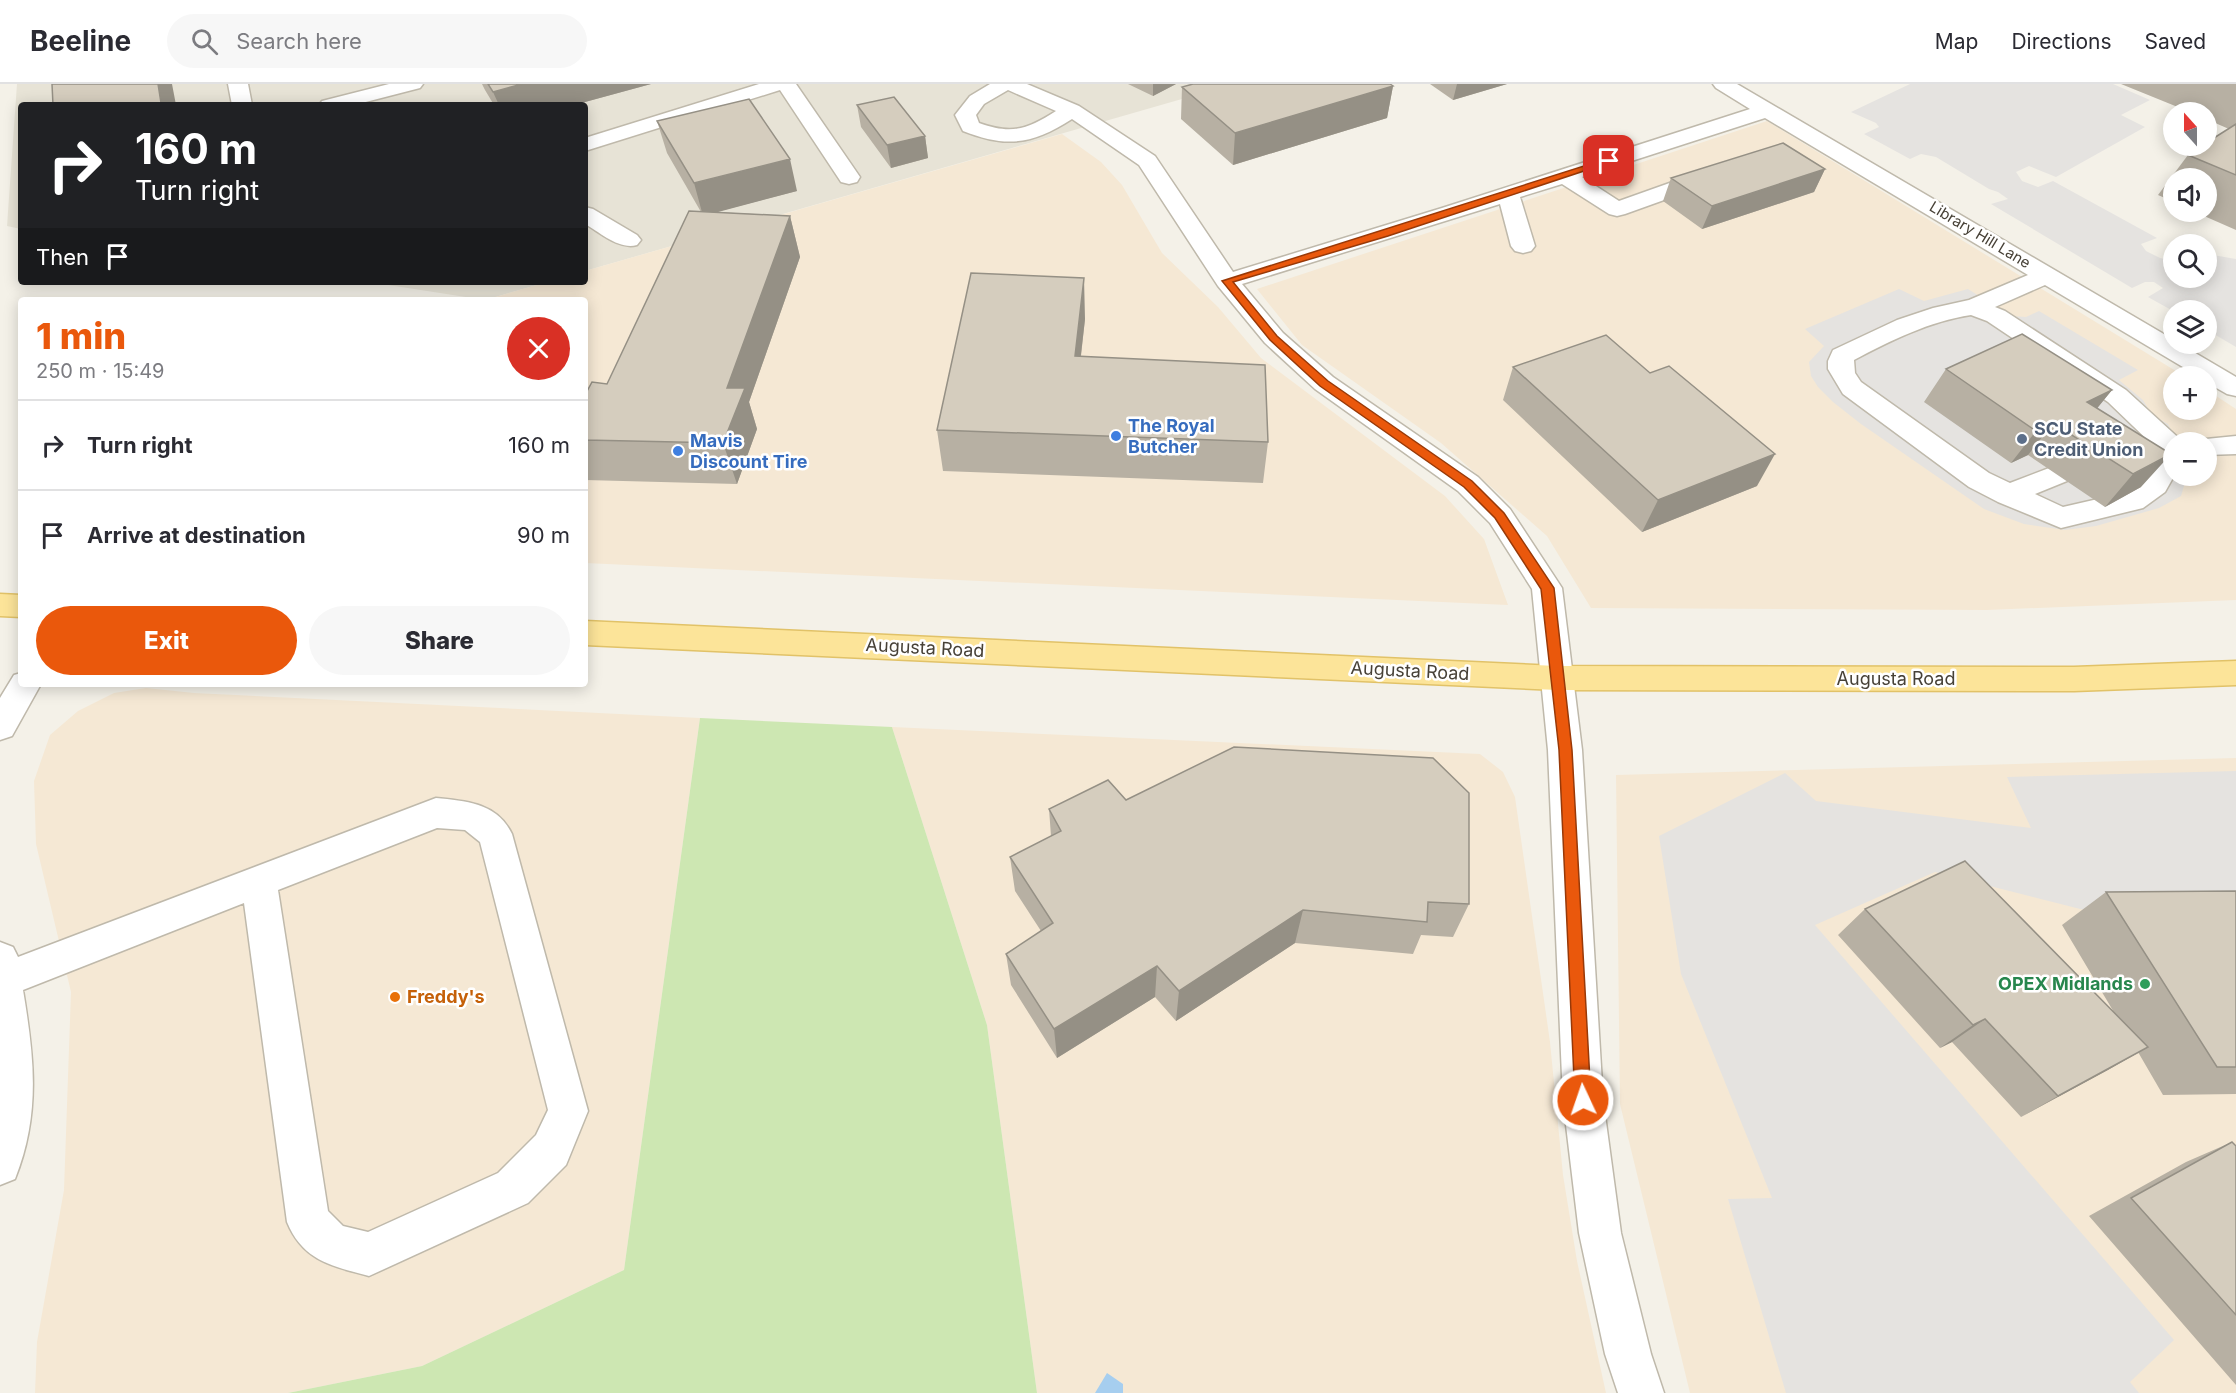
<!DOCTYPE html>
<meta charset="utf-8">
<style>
body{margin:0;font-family:Inter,sans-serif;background:#f7f7f7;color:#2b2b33;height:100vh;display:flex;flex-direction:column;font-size:22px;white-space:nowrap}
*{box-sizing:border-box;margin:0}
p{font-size:20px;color:#7c7c81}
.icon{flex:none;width:33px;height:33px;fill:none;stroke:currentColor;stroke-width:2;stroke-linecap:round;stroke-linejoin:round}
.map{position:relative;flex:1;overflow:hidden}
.details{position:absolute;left:18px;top:213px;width:570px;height:390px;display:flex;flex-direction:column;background:#fff;border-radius:6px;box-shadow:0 3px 15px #0003}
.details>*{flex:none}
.top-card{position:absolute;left:18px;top:18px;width:570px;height:183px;border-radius:6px;box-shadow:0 3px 15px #0003;background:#202124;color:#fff;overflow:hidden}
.needle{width:39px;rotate:339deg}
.controls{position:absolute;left:2163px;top:18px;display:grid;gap:12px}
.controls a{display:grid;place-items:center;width:54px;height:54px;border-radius:50%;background:#fff;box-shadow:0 3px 15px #0003;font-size:30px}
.pin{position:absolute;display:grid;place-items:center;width:51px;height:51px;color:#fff;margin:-26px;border-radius:12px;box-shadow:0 3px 9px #0006}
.me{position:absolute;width:66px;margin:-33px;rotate:357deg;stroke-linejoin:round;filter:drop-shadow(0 0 4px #0008)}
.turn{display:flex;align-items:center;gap:21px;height:126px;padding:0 18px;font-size:27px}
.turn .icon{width:78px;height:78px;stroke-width:2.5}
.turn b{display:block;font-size:42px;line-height:51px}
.then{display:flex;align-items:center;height:57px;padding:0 18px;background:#0003;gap:12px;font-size:22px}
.round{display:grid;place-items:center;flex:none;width:63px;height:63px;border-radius:32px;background:#f7f7f7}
.headline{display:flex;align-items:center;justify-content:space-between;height:102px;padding:0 18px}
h1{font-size:36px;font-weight:800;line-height:45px;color:#ea580c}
.cta{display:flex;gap:12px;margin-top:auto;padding:12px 18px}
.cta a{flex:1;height:69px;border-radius:36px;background:#ea580c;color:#fff;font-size:24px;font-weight:800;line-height:69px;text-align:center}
.cta a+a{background:#f7f7f7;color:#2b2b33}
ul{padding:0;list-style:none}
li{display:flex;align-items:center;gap:18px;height:90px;padding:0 18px;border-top:2px solid #e1e1e2}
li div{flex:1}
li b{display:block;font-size:22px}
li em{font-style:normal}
header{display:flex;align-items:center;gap:36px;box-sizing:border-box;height:84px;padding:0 30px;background:#fff;border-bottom:2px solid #e1e1e2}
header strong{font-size:28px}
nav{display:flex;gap:33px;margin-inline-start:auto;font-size:21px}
.search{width:420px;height:54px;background:#f7f7f7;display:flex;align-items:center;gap:15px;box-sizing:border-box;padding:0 21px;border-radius:33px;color:#7c7c81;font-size:22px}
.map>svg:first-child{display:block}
.residential{fill:#e7e3d6}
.commercial{fill:#f5e8d4;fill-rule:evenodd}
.green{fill:#cde7b2}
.parking{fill:#e5e3e0}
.water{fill:#a6ceef}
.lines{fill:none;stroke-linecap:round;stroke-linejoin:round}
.minor-casing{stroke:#bfb9ab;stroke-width:3}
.major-casing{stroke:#e1c268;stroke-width:3}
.minor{fill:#fff;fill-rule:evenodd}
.major{fill:#fce499;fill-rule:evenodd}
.wall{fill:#b7b0a3}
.shaded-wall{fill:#959085}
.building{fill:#d5cdbe;stroke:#959085;stroke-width:1.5}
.route{fill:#ea580c;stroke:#983908;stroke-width:1.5}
.shop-dot{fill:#3f7fe0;stroke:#fff;stroke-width:2}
.service-dot{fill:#5c6f8a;stroke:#fff;stroke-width:2}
.leisure-dot{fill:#2e9e5b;stroke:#fff;stroke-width:2}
.food-dot{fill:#e8710a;stroke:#fff;stroke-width:2}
.labels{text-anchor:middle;stroke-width:5;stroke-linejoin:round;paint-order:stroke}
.far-street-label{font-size:15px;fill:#474137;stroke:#fff}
.shop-label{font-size:18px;font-weight:bold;fill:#366cbe;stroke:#fff;text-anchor:start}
.service-label{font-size:18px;font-weight:bold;fill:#4e5e75;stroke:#fff;text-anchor:start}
.street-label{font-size:18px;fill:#474137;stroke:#fff}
.leisure-label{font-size:18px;font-weight:bold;fill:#27864d;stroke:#fff;text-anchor:end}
.food-label{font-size:18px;font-weight:bold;fill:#c56008;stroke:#fff;text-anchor:start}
</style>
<header>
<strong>Beeline</strong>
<div class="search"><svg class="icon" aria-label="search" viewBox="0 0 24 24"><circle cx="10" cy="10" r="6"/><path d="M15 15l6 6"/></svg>Search here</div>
<nav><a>Map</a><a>Directions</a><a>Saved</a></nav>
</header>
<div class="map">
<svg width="2236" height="1309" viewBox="0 0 2236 1309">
<rect width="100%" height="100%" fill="#f4f1e8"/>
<!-- residential -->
<path class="residential" d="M17,0H1234L585,187V21H21V145L7,142Z
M369,198H547L485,216Z"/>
<!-- commercial -->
<path class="commercial" d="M1767,37L2184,292H2174V326H2206L2207,306L2236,325V516L1987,526L1591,524L1547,452L1441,359L1302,261L1257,205ZM2174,358H2206V392H2174Z
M1062,50L1101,78L1122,101L1162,169L1218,223L1261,274L1445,412L1484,455L1508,521L585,479V216H485L547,198H585V187Z
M146,604L194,609L700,634L624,1186L422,1282L288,1309H35L37,1258L64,1106L71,908L36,760L34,697L50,651L78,627L114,609Z
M892,643L1480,670L1503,688L1515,713L1550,958L1563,1091L1577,1177L1606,1309H1037L987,941Z
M2236,674V1309H1690L1620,1020L1616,691Z"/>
<!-- green -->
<path class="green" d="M700,634L892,643L987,941L1037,1309H288L422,1282L624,1186Z"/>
<!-- parking -->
<path class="parking" d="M1910,0H2113L2150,16L2121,31L2145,43L2056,93L2029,82L2016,88L2022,97L2038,103L2053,97L2157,154L2141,160L2146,167L2160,174L2173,177L2174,194H2206L2207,170L2236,175V263L2207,246L2206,226L2173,227L2148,213L2163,204L2154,198H2145L2132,204L1991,120L2008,115L1998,108L1989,105L1936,73L1921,70L1910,75L1864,50L1879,43L1876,39L1851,28Z
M1899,205L1924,217L1968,205L2011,232L2026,233L2039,227L2138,286L2119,296L2143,316L2152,331L2168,340L2177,358H2174V392H2187L2181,412L2159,424L2096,442L2065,446L2024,440L1984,425L1861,340L1833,318L1818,303L1811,292L1809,278L1824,262L1805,245Z
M2236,687V827L2100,830L1935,788L1815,841L2174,1256L2130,1298L2139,1309H1786L1728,1115L1772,1114L1681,890L1659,752L1785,689L1816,717L2031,744L2007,693Z"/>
<!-- water -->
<path class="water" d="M1107,1289L1123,1300V1309H1095Z"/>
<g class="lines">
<!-- minor casing -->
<g class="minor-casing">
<path id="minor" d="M228,0H248L252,21H232Z
M389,0H423L420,4L354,21H319L322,17Z
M759,0H796L860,93L857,98L849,100L841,98L780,6L585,67V54Z
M990,0H1027L1079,22L1155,72L1233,188L1442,124L1750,25L1716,4L1713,0H1737L2174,256V260H2180L2236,293V312L2227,310L2206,298V292H2198L2045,201L1995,223L2005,227L2126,306L2183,358H2174V392L2165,408L2143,424L2061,444L1998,418L1969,403L1843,310L1828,285V277L1833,266L1897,236L1933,224L1969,216L2028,191L1765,34L1582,93L1619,117L1709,85L1717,87L1720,92L1717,97L1625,130L1617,132L1609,130L1562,100L1520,113L1535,162L1531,167L1523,169L1515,167L1511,162L1500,120L1242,200L1283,249L1333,293L1478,393L1510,425L1562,504L1582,666L1603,1016L1621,1149L1651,1270L1664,1309H1618L1605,1270L1579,1149L1563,1016L1548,666L1532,505L1490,439L1458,407L1315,305L1265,259L1218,202L1139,81L1072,35C1032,61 1006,64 963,47L955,31L970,12ZM1008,6L1056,27C1028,45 1012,51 979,39L976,31L984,20ZM1971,231L1987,237L2108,318L2158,366L2144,395L2124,409L2063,423L2035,410L2067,397L2071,390L2067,383L2057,381L2010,399L1989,389L1861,298L1855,289L1854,276C1890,257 1930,237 1971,231Z
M585,123L593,125L637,151L641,156L637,161C619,166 601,149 585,140Z
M2236,352V370L2206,371V358H2195L2196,356Z
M21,589V600H41L12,652L0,656V614L14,591Z
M436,714C467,717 497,719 512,750L588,1027L566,1081L528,1119L369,1192C332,1182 303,1177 287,1138L244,819L23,906C34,972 41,1030 15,1095L0,1101V858L13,863L18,873ZM437,744L465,746L480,758L548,1026L536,1051L498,1089L368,1148L343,1142L328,1127L278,806Z"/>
</g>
<!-- major casing -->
<g class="major-casing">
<path id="major" d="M0,510L21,511V533L0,532Z
M585,537L1557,582L2074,583L2236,577V601L2074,607L1557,606L585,561Z"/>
</g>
<!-- minor -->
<use href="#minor" class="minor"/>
<!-- major -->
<use href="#major" class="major"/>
</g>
<!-- wall -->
<path class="wall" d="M482,0H651L574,21H494L485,6Z
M1128,0H1176L1153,12Z
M1430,0H1507L1453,16Z
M2121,0H2236V146L2195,128H2206V94H2174V118L2158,111L2188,71L2229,45L2206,35V28H2190Z
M1393,2L1387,34L1233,81L1181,35L1182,3Z
M857,21L925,52L928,74L891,84L861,43Z
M657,37L797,107L716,128L790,132L800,173L749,318L757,345L737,400L585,396V311L607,300L701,128L667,69Z
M1825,85L1814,108L1702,145L1663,117L1671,94Z
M1085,235L1081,272L1268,358L1263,399L943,387L937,346Z
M1513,283L1650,289L1757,402L1642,448L1503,316Z
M1946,285L2112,306L2097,324L2141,403L2105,423L2028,371L2011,379L1924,318Z
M1126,716L1469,820L1453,853L1421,851L1413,870L1295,859L1176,937L1155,913L1057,974L1011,901L1006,870L1041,847L1015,807L1010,773L1051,752L1049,725Z
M2236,807V1010L2163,1011L2138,968L2021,1033L1952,958L1940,964L1838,851L1865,825L2115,930L2062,841L2106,808Z
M2232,1058L2236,1062V1301L2089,1132L2186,1078Z"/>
<!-- shaded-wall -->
<path class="shaded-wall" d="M158,0H172L176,21H152Z
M522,0H651L574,21H499L493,8Z
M1153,0H1176L1153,12Z
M1457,0H1507L1453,16Z
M1393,2L1387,34L1233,81L1235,49Z
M925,52L928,74L891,84L887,61Z
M790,75L797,107L703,132L694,99Z
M1825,85L1814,108L1702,145L1712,122Z
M790,132L800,173L749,318L757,345L737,400L723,359L727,304Z
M1084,194L1085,235L1076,313L1075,272Z
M2112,306L2086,338L2087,318Z
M2053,339L2028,371L2011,379L2036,347Z
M1775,370L1757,402L1642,448L1658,416Z
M2171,370L2141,403L2105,423L2133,390Z
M1303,826L1295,859L1176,937L1179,907Z
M1157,882L1155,913L1057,974L1054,945Z
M1985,935L1952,958L1940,964L1973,941Z
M2148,963L2108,986L2021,1033L2058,1012Z"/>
<!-- building -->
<path class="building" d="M52,0H158L161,19L152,21H53Z
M488,0H522L493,8Z
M1193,0H1390L1393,2L1235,49L1182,3Z
M894,13L925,52L887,61L857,21Z
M749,15L790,75L694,99L657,37Z
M2236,40V91L2188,71L2202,62H2206V59Z
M1783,59L1825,85L1712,122L1671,94Z
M689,127L790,132L727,304H745L723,359L585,356V311L592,298L607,300Z
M971,189L1084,194L1075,272L1265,281L1268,358L937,346Z
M2022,250L2112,306L2087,318L2171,370L2133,390L2053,339L2036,347L1946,285Z
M1606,251L1650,289L1669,282L1775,370L1658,416L1513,283Z
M1234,663L1433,674L1469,709V820L1428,818L1427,838L1303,826L1179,907L1157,882L1054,945L1006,870L1053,839L1010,773L1061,747L1049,725L1108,696L1126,716Z
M1965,777L2148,963L2058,1012L1985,935L1973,941L1865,825Z
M2236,807V983H2217L2106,808Z
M2232,1058L2236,1062V1231L2131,1114Z"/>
<!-- route -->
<path class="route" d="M1606,75L1614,77L1388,152L1233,198L1277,252L1328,297L1472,397L1504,429L1554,504L1572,666L1591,1016L1589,1021L1583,1024L1577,1021L1575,1016L1559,666L1541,505L1495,434L1464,403L1320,302L1270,256L1222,197Z"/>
<!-- markers -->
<g class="shop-dot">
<circle cx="1116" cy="352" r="6"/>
<circle cx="678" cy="367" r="6"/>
</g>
<circle class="service-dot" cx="2022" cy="355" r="6"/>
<circle class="leisure-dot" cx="2145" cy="900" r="6"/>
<circle class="food-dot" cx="395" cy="913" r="6"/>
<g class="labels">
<!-- far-street labels -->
<g class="far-street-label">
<text transform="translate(1980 151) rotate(31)" y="5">Library Hill Lane</text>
</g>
<!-- shop labels -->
<g class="shop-label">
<text x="1128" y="348">The Royal<tspan x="1128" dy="21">Butcher</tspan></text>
<text x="690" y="363">Mavis<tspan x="690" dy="21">Discount Tire</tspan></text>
</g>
<!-- service labels -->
<g class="service-label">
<text x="2034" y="351">SCU State<tspan x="2034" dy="21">Credit Union</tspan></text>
</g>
<!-- street labels -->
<g class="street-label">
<text transform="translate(925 564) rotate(3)" y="6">Augusta Road</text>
<text transform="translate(1410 587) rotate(3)" y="6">Augusta Road</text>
<text x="1896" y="601">Augusta Road</text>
</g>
<!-- leisure labels -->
<g class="leisure-label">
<text x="2133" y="906">OPEX Midlands</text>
</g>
<!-- food labels -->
<g class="food-label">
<text x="407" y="919">Freddy's</text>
</g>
</g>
</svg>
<div class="controls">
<a><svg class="needle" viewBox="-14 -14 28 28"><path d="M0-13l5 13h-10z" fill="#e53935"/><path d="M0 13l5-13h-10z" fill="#7c7c81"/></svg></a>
<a><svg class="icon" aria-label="sound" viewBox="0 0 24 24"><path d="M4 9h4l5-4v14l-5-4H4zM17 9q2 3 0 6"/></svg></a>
<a><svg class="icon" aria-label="search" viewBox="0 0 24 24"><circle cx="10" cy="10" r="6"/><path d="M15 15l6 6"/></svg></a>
<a><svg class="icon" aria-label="layers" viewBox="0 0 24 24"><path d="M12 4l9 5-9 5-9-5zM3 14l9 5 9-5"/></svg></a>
<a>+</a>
<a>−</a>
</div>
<div class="pin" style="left:1609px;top:77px;background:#d93025"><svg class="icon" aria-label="arrive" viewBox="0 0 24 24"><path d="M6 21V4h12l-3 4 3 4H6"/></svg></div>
<svg class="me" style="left:1583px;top:1016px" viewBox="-20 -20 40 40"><circle r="17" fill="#ea580c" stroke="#fff" stroke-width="3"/><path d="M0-11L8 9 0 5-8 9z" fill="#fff"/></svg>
<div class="top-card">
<div class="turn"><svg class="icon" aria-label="right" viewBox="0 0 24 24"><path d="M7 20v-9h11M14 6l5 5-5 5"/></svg><div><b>160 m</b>Turn right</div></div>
<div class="then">Then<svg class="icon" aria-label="arrive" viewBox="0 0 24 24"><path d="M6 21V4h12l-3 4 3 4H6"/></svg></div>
</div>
<section class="details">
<div class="headline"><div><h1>1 min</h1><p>250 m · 15:49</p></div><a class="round" style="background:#d93025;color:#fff"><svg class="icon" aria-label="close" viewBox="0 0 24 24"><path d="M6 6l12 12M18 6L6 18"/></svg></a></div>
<ul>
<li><svg class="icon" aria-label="right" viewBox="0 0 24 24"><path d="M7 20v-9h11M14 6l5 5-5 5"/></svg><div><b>Turn right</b></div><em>160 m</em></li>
<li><svg class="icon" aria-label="arrive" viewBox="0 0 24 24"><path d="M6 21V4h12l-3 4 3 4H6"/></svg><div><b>Arrive at destination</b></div><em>90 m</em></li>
</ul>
<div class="cta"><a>Exit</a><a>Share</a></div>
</section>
</div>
